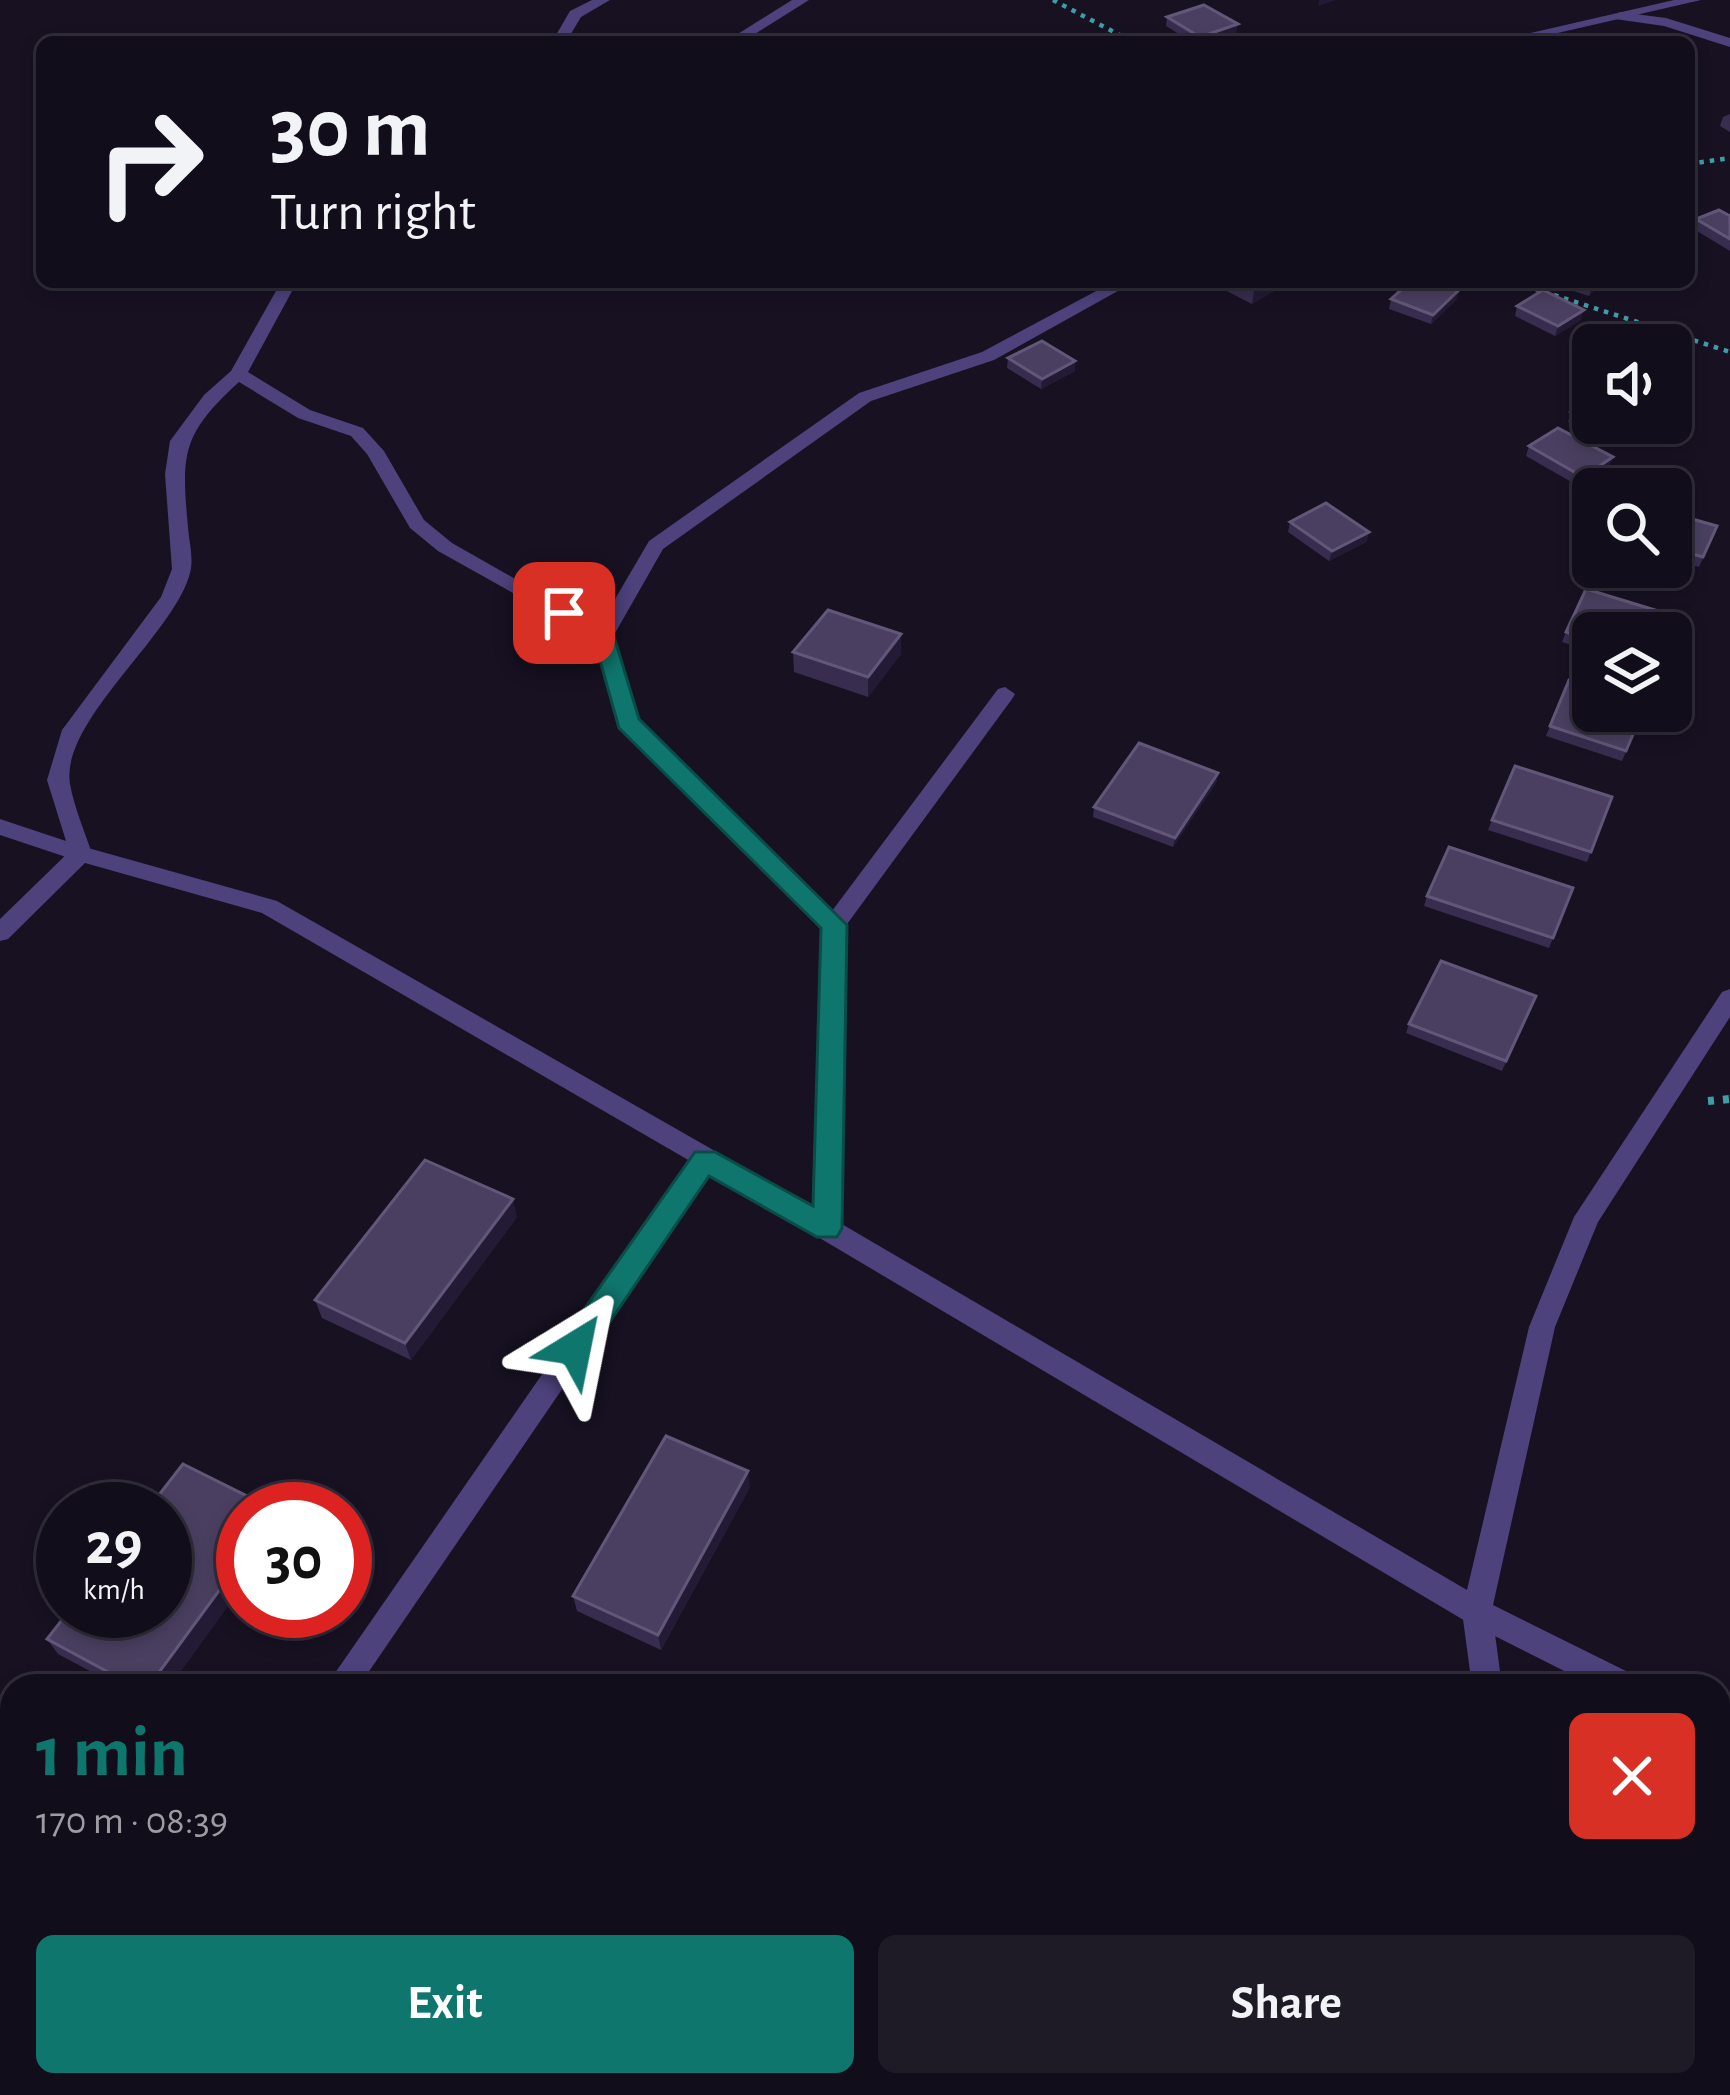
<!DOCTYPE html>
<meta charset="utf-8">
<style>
body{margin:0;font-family:"Alegreya Sans",sans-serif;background:#1e1b27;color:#f1f3f6;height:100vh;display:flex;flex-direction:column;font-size:45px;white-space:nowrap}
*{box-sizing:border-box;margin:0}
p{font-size:39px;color:#9c9ca2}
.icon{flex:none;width:66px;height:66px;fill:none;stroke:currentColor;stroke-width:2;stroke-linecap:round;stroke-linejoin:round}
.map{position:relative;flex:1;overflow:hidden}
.drawer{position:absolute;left:0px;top:1674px;width:1731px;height:423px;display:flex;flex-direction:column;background:#110d1a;border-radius:36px 36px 0 0;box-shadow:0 6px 18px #0003,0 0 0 3px #302d39}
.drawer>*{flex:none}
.hud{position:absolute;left:36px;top:36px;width:1659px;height:252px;border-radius:18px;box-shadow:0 6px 18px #0003,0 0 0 3px #302d39;background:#110d1a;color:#f1f3f6;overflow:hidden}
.tools{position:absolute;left:1572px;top:324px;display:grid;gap:24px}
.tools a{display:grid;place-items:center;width:120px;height:120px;border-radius:18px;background:#110d1a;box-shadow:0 6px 18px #0003,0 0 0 3px #302d39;font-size:60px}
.speed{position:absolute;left:36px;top:1482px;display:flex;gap:24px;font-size:60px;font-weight:700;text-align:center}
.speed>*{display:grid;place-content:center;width:156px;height:156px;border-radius:50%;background:#110d1a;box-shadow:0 6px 18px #0003,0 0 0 3px #302d39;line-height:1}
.speed small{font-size:30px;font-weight:400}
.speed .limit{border:18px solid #d22;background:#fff;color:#111}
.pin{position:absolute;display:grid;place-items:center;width:102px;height:102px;color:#fff;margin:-51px;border-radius:24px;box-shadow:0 6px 18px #0006}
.me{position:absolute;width:132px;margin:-66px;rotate:35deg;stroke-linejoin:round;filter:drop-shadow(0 0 9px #0008)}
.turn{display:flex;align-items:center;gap:42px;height:252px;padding:0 36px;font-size:54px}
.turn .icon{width:156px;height:156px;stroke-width:2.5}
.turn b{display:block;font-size:84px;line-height:102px}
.round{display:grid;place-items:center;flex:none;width:126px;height:126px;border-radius:18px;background:#1e1b27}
.headline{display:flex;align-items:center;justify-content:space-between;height:204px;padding:0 36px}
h1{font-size:72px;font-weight:700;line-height:90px;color:#0f766e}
.action{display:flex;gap:24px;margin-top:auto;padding:24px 36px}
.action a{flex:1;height:138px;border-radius:18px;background:#0f766e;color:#fff;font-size:48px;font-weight:700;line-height:138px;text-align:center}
.action a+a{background:#1e1b27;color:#f1f3f6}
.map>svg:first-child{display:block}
.green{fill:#15292c}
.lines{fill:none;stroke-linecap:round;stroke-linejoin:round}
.path-far1{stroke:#3e9ea7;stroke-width:4.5;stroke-dasharray:4.5 6;stroke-linecap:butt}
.path{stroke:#3e9ea7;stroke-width:8;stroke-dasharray:6 9;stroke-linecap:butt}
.service{fill:#4d427c;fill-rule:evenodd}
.minor{fill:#4d427c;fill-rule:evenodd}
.secondary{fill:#8f7bee;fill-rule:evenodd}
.wall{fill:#382d4e}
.shaded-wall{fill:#231a35}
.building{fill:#4a3f60;stroke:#625778;stroke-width:3}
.route{fill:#0f766e;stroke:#0a4d48;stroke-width:3}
</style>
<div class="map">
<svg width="1730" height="2095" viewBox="0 0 1730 2095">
<rect width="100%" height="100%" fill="#171122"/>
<!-- green -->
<path class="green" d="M1730,1925V2044L1719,2071V1952Z"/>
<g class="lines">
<!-- path-far1 -->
<path class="path-far1" d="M1053,0L1133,42
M1689,164L1730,158
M1514,282L1730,352"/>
<!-- path -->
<path class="path" d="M1708,1101L1730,1099"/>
<!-- service -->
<path class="service" d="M592,0H610L581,17L566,42H552L570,11Z
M1620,12L1666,18L1730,38V47L1664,26L1615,19L1613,16Z
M281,282H297L248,372L310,410L363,428L384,451L424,520L452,543L614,635L611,640H597L438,551L410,528L367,454L351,436L298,418L239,382C182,434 181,453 188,527C189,541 194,559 190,573C174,635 60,721 70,784C74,807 85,832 92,854L81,862L0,835V819L66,841L47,780L62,730L161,597L172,569L165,474L170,441L204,395L231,371Z
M1005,687L1015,694L1012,699L842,931H826L823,925L826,919L998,689Z
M1477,1598L1487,1602L1492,1612L1502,1686H1472L1462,1612L1467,1602Z
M1494,2085H1528L1524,2095H1490Z"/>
<!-- minor -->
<path class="minor" d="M792,0H809L742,42H725Z
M1674,0H1701L1519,42H1492Z
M1113,282H1134L994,360L871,401L663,549L614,635L638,719L845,925L840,1223L1467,1590L1529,1327L1574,1217L1722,992L1730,989V1017L1598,1222L1555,1327L1493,1605L1636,1676L1640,1686H1594L1467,1622L710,1173L359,1686H326L690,1161L262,913L85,863L8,939L0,941V919L73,848L81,846L277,901L815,1208L823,928L621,727L594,635L649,541L859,393L982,352Z
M1719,1718L1730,1722V1753L1719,1749Z
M46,2085H83L79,2095H42Z"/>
<!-- secondary -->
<path class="secondary" d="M1730,1817V1869L1719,1874V1822Z
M1600,2085H1634L1630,2095H1596Z"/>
</g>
<!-- wall -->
<path class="wall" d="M1167,17L1236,34L1211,42H1192L1166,26Z
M1730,114V132L1720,126L1723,117Z
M1730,216V251L1692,228L1696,219Z
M1209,282H1289L1252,304Z
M1545,282H1601L1589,296Z
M1391,299H1457L1431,324L1389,309Z
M1517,306L1581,320L1555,336L1515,316Z
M1008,358L1075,361V371L1041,389L1007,368Z
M1571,412L1643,427L1610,446L1568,422Z
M1529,446L1609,467L1580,487L1526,456Z
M1671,513L1717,526L1699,567L1671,559Z
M1290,522L1369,532L1366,542L1329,561L1288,532Z
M1566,632L1593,633V652L1562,642Z
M901,634V654L868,697L794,672L793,652Z
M1644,711L1622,761L1546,736L1550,726Z
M1218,773L1216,783L1173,847L1093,817L1094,807Z
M1612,797L1587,862L1488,830L1492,820Z
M1573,888L1549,948L1424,906L1427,896Z
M1536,996L1502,1071L1406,1033L1409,1024Z
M517,1217L411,1360L322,1318L315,1300Z
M750,1487L661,1650L577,1611L573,1596Z
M243,1509V1585L170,1686H118L58,1654L47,1639Z
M265,2085H406L400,2095H280Z"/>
<!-- shaded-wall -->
<path class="shaded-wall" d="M1319,0H1336L1318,6Z
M1238,24L1236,34L1211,42H1199L1200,37Z
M1260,282H1289L1252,304L1255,285Z
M1596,282H1601L1589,296L1592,286Z
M1460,289L1457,299L1431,324L1433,315Z
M1584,310L1581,320L1555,336L1558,326Z
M1075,361V371L1041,389L1042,379Z
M1636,423H1644L1643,427L1610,446L1613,436Z
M1613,457L1609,467L1580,487L1583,477Z
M1369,532L1366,542L1329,561L1332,551Z
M901,634V654L868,697V677Z
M1218,773L1216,783L1173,847L1175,838Z
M513,1199L517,1217L411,1360L405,1343Z
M748,1471L750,1487L661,1650L658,1635Z
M243,1558V1585L170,1686H149Z
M393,2085H406L400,2095H387Z"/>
<!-- building -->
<path class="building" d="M1204,5L1238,24L1200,37L1167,17Z
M1719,210L1730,216V239L1696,219Z
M1410,282H1439L1460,289L1433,315L1391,299Z
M1543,290L1584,310L1558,326L1517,306Z
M1042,341L1075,361L1042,379L1008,358Z
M1593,400V423H1636L1613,436L1571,412Z
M1558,428L1613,457L1583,477L1529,446Z
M1326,503L1369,532L1332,551L1290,522Z
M1671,513L1717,526L1703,557L1671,548Z
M1586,589L1678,617L1671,634L1593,633V640L1566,632Z
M828,610L901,634L868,677L793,652Z
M1569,680L1593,687V711H1643L1626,751L1550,726Z
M1139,743L1218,773L1175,838L1094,807Z
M1515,766L1612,797L1591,852L1492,820Z
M1449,847L1573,888L1553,938L1427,896Z
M1441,961L1536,996L1506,1061L1409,1024Z
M425,1160L513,1199L405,1343L315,1300Z
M666,1436L748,1471L658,1635L573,1596Z
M183,1464L273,1509H243V1558L149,1686H134L47,1639L69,1611H165V1509H148Z
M270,2085H393L387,2095H286Z"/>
<!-- route -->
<path class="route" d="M564,606L612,630L639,719L847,925L842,1228L837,1237H817L709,1176L586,1357L575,1361L564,1357L560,1348L564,1338L695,1152H715L813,1206L821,928L619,728L594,639L556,618L553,613Z"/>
</svg>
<div class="tools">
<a><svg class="icon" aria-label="sound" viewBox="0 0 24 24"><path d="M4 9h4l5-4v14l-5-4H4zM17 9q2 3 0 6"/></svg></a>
<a><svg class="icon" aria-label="search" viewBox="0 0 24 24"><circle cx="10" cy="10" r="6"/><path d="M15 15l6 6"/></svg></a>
<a><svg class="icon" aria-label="layers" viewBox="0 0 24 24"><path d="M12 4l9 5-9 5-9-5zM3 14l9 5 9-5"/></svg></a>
</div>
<div class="speed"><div>29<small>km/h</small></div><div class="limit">30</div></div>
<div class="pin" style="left:564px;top:613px;background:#d93025"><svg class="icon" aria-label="arrive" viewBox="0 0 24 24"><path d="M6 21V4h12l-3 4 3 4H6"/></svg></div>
<svg class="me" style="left:575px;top:1348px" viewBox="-20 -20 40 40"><path d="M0-17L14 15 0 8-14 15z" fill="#0f766e" stroke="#fff" stroke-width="4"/></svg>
<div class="hud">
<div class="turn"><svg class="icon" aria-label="right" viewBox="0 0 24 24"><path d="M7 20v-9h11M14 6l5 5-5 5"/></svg><div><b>30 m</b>Turn right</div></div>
</div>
<section class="drawer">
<div class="headline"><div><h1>1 min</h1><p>170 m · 08:39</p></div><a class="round" style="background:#d93025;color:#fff"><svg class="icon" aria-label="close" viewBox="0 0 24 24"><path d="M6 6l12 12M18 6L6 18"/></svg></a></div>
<div class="action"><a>Exit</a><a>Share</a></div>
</section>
</div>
